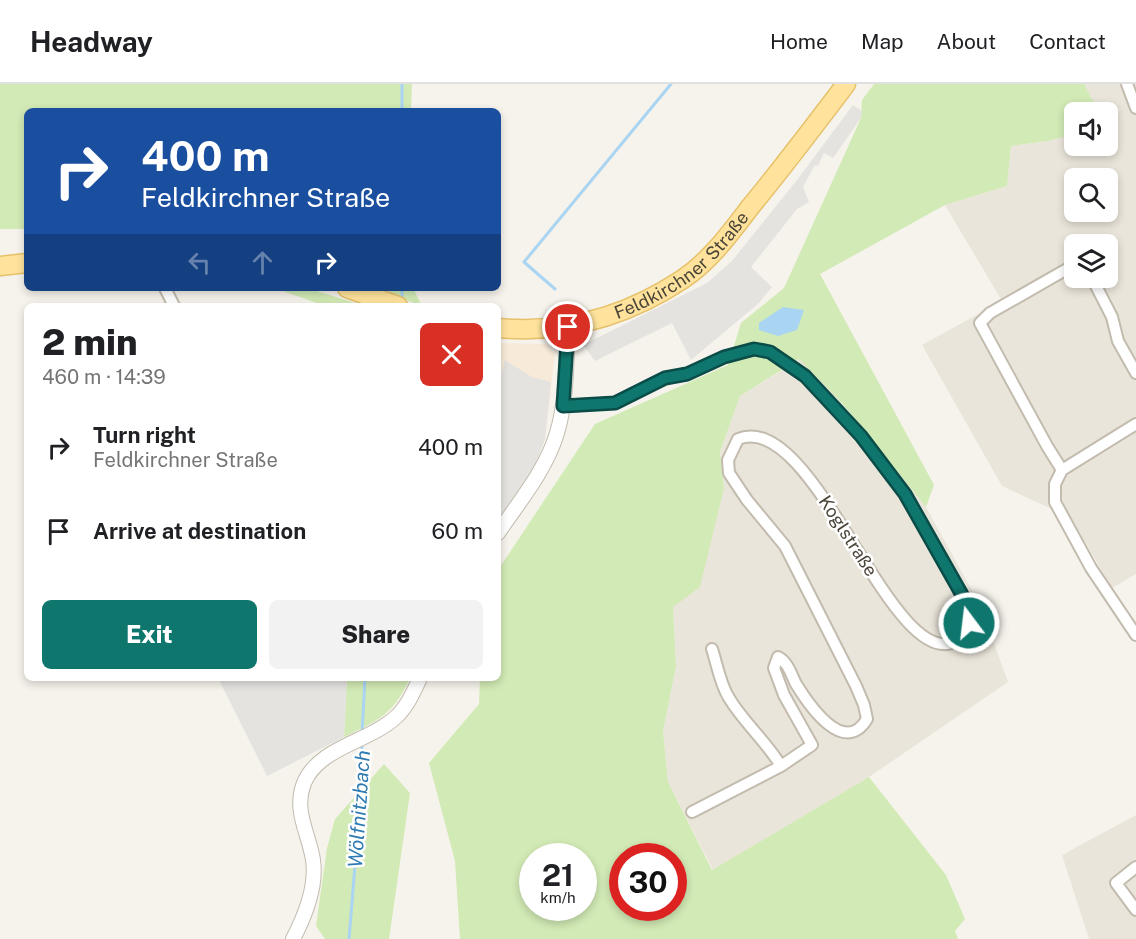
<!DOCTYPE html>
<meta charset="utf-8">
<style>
body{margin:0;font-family:"Public Sans",sans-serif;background:#f2f2f2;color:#202124;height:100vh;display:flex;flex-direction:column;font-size:22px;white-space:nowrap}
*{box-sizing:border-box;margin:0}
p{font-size:20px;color:#757577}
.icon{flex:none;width:33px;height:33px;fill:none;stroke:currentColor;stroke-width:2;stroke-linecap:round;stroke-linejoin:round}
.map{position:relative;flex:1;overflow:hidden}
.drawer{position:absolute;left:24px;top:219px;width:477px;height:378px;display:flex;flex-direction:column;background:#fff;border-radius:9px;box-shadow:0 3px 9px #0003}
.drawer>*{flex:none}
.guide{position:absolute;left:24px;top:24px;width:477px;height:183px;border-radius:9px;box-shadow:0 3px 9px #0003;background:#1a4fa0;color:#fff;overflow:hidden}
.tools{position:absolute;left:1064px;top:18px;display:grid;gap:12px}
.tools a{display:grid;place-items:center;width:54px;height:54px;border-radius:9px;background:#fff;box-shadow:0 3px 9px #0003;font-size:30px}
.speed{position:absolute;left:519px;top:759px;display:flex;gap:12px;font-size:30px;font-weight:700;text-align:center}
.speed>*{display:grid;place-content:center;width:78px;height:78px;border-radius:50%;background:#fff;box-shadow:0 3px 9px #0003;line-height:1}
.speed small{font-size:15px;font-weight:400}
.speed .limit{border:9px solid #d22;background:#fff;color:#111}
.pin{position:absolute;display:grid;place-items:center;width:51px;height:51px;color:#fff;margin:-26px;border:3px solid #fff;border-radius:50%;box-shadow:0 2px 6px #0007}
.me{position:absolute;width:66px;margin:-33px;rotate:345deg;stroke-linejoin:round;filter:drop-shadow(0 0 4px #0008)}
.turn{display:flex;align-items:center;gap:21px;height:126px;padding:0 18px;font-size:27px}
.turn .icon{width:78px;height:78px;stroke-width:2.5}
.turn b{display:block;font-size:42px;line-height:51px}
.lanes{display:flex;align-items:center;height:57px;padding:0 18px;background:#0003;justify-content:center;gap:30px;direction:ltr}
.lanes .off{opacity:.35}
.round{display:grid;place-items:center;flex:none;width:63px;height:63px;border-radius:9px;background:#f2f2f2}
.summary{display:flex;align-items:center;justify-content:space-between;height:102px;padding:0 18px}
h1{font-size:36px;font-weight:800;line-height:45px}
.action{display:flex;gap:12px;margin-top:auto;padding:12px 18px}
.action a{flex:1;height:69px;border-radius:9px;background:#0f766e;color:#fff;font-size:24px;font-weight:800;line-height:69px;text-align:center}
.action a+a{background:#f2f2f2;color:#202124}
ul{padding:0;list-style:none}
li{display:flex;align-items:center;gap:18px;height:84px;padding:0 18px}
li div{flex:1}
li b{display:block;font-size:22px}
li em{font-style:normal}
header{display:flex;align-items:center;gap:36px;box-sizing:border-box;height:84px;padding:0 30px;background:#fff;border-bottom:2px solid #e0e0e0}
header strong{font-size:28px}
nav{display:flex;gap:33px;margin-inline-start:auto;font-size:21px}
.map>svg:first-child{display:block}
.residential{fill:#eae5da;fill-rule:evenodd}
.commercial{fill:#f7ead8}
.green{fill:#d2eab5;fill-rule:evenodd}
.parking{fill:#e5e3e0}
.water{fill:#a9d4f2}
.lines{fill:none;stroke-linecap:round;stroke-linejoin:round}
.stream{stroke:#a9d4f2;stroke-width:3}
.minor-casing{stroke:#c2bbae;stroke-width:14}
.tertiary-casing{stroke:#c2bbae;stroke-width:16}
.primary-casing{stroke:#e6c16a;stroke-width:21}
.minor{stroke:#fff;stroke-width:10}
.tertiary{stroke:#fff;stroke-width:14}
.primary{stroke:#ffe39c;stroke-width:18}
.route-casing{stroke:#0a4d48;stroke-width:15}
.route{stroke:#0f766e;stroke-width:10}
.labels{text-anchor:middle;stroke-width:5;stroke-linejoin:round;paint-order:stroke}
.street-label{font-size:18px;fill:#4b4439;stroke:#fff}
.water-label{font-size:20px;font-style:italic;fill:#2e7ab2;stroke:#fff}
</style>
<header>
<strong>Headway</strong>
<nav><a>Home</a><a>Map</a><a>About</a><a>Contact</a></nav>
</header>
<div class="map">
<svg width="1136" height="855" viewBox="0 0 1136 855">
<rect width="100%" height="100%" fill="#f6f3ec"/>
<!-- residential -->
<path class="residential" d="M1084,0H1136V490L1112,504L1071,434L1002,402L922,261L1002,217L945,121L1007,102L1011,62L1048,57L1074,50V62H1107V28H1099ZM1074,94H1107V128H1074ZM1074,160H1107V194H1074Z
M800,275L842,319L926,423L980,521L1008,598L869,693L713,786L668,698L663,647L676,582L673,523L724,404L720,368L740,312Z
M1136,731V855H1089L1062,771Z"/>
<!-- commercial -->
<path class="commercial" d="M498,259L546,260L555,270L545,355L534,384L498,436Z"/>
<!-- green -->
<path class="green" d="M0,0H412L411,27H27V145H0Z
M874,0H1084L1099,28H1074V50L1048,57L1011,62L1007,102L945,121L820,190L934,401L926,423L842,319L799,275L740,312L720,368L724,404L700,503L673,523L676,582L663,647L668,698L712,786L869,693L946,791L965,835L955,847L958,855H460L455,777L429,679L479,620L480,594H498V486L595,340L728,281L741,239L784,204L861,34L862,16ZM532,772H584V824H532ZM622,772H674V824H622Z
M266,204H307L365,222H325L280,206Z
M389,204H413L422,222L390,210Z
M347,594H410C393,631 379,636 344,653Z
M384,680L410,709L389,855H325L316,842L327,764L335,735Z"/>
<!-- parking -->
<path class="parking" d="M853,21L862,27L861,34L833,74L824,69L818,82L815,81L803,103L809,118L797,125L751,183L772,203L759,219L691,276L672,239L595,277L583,261L707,199L732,177L797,96Z
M505,276L532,293L551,298L545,355L534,384L498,436V303Z
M218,594H347L344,653L267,692Z"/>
<!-- water -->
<path class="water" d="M783,223L804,226L797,246L778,252L759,246V239Z"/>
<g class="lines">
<!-- stream -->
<path class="stream" d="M402,27V0
M555,205L524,178L671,0
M402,217V204
M362,650L365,594
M349,855L361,707L362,659"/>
<!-- minor casing -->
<g class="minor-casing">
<path id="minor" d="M1127,0L1136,24
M1092,194L1112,233L1118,257L1136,289
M165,204L174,222
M563,322L615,319L665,294L687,290L724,273L754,265L770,268L805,292L861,352L905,410L961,509C969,525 975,546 956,557C892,592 814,323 738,355L728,376L729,389L747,416L785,462L856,602L864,621L867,635C844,673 809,621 796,600C791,590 788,578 778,573L774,584L784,611L812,661L781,682L692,728
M1136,340L1062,386L1055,400V418L1091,484L1136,551
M1062,386L1047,362L980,239L990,229L1074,181
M712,565C717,580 720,600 729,614C744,639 766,657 781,682
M1136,783L1116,799L1136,826"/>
</g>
<!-- tertiary casing -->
<g class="tertiary-casing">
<path id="tertiary" d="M498,449C519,418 546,386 557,349C567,316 566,278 568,243
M293,855C305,832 317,803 313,776C309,749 293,727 304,699C319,663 369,658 396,633C407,623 414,607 420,594"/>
</g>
<!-- primary casing -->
<g class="primary-casing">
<g id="primary">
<path d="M0,182L27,179"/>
<path d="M347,204L398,222"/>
<path id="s1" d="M498,244C566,250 626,233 683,195C711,176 731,148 751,122C784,82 815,41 846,0"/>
</g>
</g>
<!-- minor -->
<use href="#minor" class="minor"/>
<!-- tertiary -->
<use href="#tertiary" class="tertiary"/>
<!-- primary -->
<use href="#primary" class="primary"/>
</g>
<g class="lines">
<!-- route casing -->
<g class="route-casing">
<path id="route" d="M568,243L563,322L615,319L665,294L687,290L724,273L754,265L770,268L805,292L861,352L905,410L961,509L969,526V539"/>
</g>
<!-- route -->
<use href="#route" class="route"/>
</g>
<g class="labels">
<!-- street labels -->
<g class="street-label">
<text dy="6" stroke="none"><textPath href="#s1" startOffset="202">Feldkirchner Straße</textPath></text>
<text transform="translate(848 452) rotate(57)" y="6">Koglstraße</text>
</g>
<!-- water labels -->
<g class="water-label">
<text transform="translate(359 725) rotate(-86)" y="7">Wölfnitzbach</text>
</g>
</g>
</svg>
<div class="tools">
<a><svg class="icon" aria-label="sound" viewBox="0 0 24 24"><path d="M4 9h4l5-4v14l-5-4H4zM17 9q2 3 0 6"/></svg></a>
<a><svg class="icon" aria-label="search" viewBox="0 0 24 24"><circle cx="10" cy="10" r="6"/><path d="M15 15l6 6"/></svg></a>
<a><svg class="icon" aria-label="layers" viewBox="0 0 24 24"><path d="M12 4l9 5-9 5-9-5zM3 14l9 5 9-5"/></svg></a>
</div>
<div class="speed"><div>21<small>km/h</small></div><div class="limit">30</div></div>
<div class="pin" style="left:568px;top:243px;background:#d93025"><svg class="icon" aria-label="arrive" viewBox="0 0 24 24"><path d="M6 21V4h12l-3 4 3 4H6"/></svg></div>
<svg class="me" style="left:969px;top:539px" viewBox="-20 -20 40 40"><circle r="17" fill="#0f766e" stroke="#fff" stroke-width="3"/><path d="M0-11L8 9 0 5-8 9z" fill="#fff"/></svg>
<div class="guide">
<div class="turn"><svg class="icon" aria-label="right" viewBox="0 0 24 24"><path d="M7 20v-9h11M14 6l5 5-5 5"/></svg><div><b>400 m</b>Feldkirchner Straße</div></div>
<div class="lanes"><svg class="icon off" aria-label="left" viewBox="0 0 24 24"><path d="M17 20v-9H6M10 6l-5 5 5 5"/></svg><svg class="icon off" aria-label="ahead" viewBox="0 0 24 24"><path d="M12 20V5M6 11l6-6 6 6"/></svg><svg class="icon" aria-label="right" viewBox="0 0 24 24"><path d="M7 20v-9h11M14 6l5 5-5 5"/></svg></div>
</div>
<section class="drawer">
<div class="summary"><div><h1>2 min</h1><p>460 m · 14:39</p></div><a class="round" style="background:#d93025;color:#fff"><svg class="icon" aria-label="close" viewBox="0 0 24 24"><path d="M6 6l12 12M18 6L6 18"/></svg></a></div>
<ul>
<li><svg class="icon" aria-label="right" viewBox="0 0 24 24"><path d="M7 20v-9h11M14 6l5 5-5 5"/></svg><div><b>Turn right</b><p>Feldkirchner Straße</p></div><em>400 m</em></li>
<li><svg class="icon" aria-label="arrive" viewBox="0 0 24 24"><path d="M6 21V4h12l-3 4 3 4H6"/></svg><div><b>Arrive at destination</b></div><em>60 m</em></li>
</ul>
<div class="action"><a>Exit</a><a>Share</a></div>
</section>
</div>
